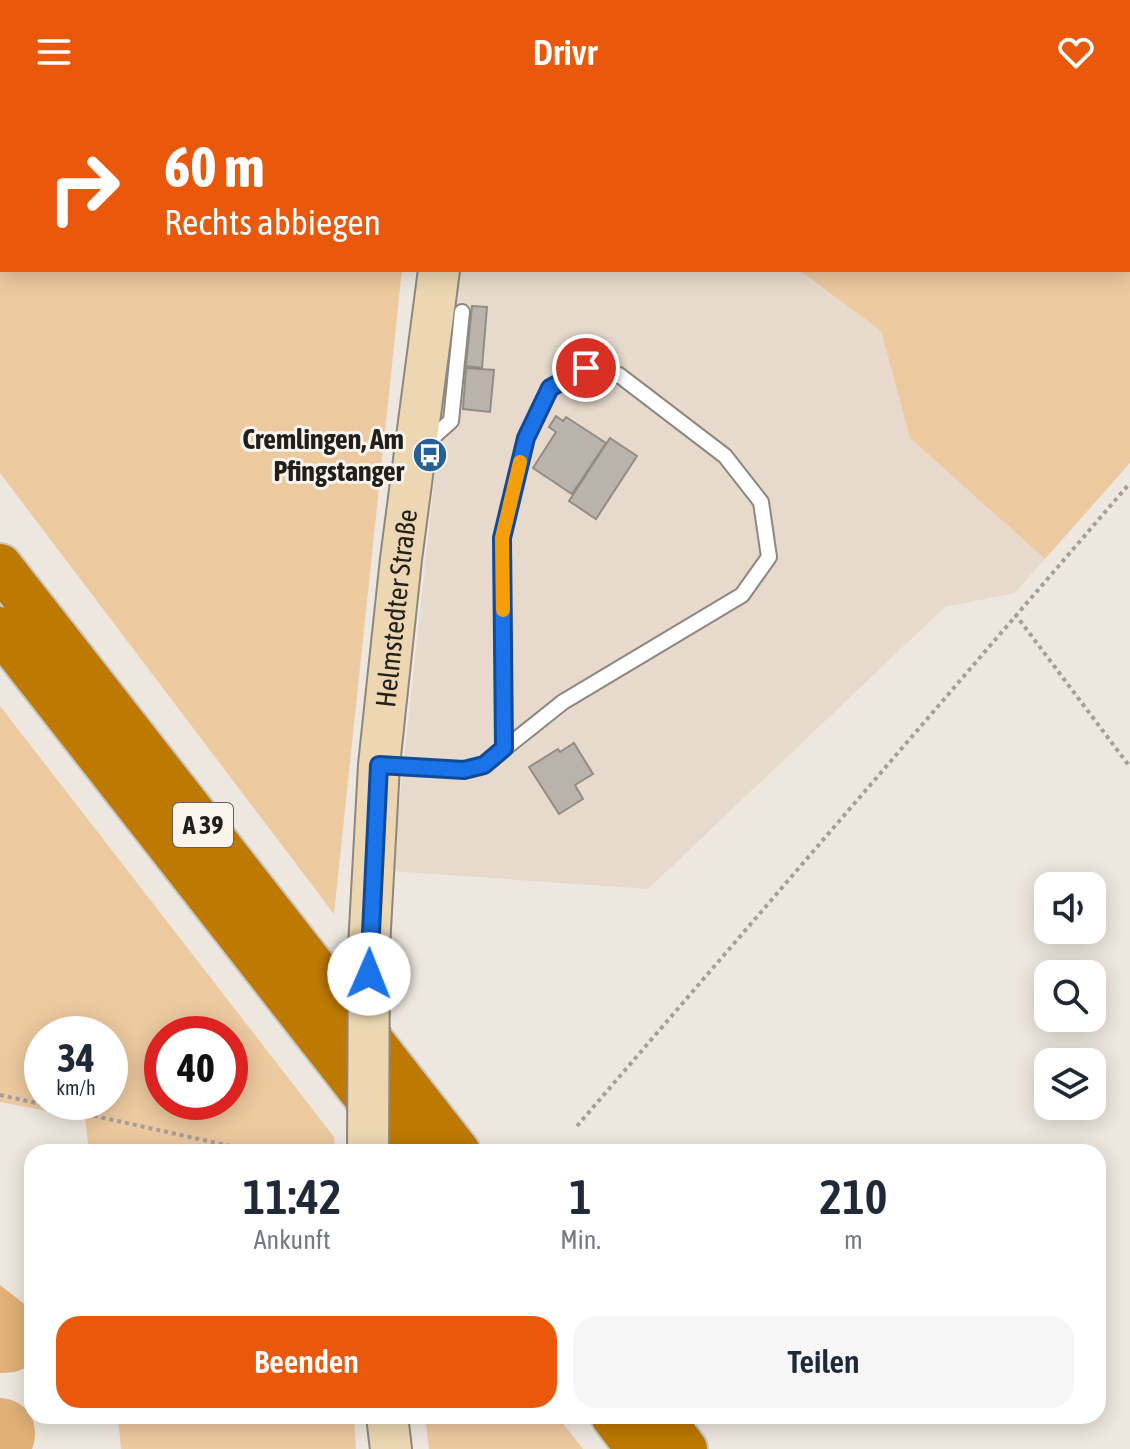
<!DOCTYPE html>
<html lang="de">
<meta charset="utf-8">
<style>
body{margin:0;font-family:"Asap Condensed",sans-serif;background:#f6f6f7;color:#1f2937;height:100vh;display:flex;flex-direction:column;font-size:30px;white-space:nowrap}
*{box-sizing:border-box;margin:0}
p{font-size:26px;color:#747a83}
.icon{flex:none;width:44px;height:44px;fill:none;stroke:currentColor;stroke-width:2;stroke-linecap:round;stroke-linejoin:round}
.map{position:relative;flex:1;overflow:hidden}
.details{position:absolute;left:24px;top:1040px;width:1082px;height:280px;display:flex;flex-direction:column;background:#fff;border-radius:24px;box-shadow:0 4px 20px #0003}
.details>*{flex:none}
.guide{position:absolute;left:0px;top:0px;width:1130px;height:168px;box-shadow:0 4px 20px #0003;background:#ea580c;color:#fff;overflow:hidden}
.tools{position:absolute;left:1034px;top:768px;display:grid;gap:16px}
.tools a{display:grid;place-items:center;width:72px;height:72px;border-radius:16px;background:#fff;box-shadow:0 4px 20px #0003;font-size:40px}
.speed{position:absolute;left:24px;top:912px;display:flex;gap:16px;font-size:40px;font-weight:700;text-align:center}
.speed>*{display:grid;place-content:center;width:104px;height:104px;border-radius:50%;background:#fff;box-shadow:0 4px 20px #0003;line-height:1}
.speed small{font-size:20px;font-weight:400}
.speed .limit{border:12px solid #d22;background:#fff;color:#111}
.pin{position:absolute;display:grid;place-items:center;width:68px;height:68px;color:#fff;margin:-34px;border:4px solid #fff;border-radius:50%;box-shadow:0 2px 8px #0007}
.me{position:absolute;width:88px;margin:-44px;rotate:1deg;stroke-linejoin:round;filter:drop-shadow(0 0 6px #0008)}
.turn{display:flex;align-items:center;gap:28px;height:168px;padding:0 32px;font-size:36px}
.turn .icon{width:104px;height:104px;stroke-width:2.5}
.turn b{display:block;font-size:56px;line-height:68px}
.eta{display:flex;justify-content:space-evenly;align-items:center;height:136px;text-align:center}
.eta b{font-size:48px;font-weight:600;line-height:56px}
.action{display:flex;gap:16px;margin-top:auto;padding:16px 32px}
.action a{flex:1;height:92px;border-radius:24px;background:#ea580c;color:#fff;font-size:32px;font-weight:600;line-height:92px;text-align:center}
.action a+a{background:#f6f6f7;color:#1f2937}
header{display:flex;justify-content:space-between;align-items:center;height:104px;padding:0 32px;background:#ea580c;color:#fff;font-size:36px;font-weight:600}
.map>svg:first-child{display:block}
.built{fill:#e7dacc}
.green{fill:#edc99f;fill-rule:evenodd}
.water{fill:#e1b077}
.building{fill:#bab3ac;stroke:#938c85;stroke-width:2}
.lines{fill:none;stroke-linecap:round;stroke-linejoin:round}
.lane-casing{stroke:#8d8780;stroke-width:18}
.secondary-casing{stroke:#8d8780;stroke-width:44}
.highway-casing{stroke:#c5c5c4;stroke-width:48}
.path{stroke:#a49f99;stroke-width:4;stroke-dasharray:4 4;stroke-linecap:butt}
.lane{stroke:#fff;stroke-width:14}
.secondary{stroke:#ecd7b2;stroke-width:40}
.highway{stroke:#be7900;stroke-width:44}
.secondary-bridge-casing{stroke:#8d8780;stroke-width:44;stroke-linecap:butt}
.secondary-bridge{stroke:#ecd7b2;stroke-width:40}
.route-casing{stroke:#114b97;stroke-width:20}
.route{stroke:#1a73e8;stroke-width:14}
.slow{stroke:#f59e0b;stroke-width:14}
.labels{text-anchor:middle;stroke-width:6;stroke-linejoin:round;paint-order:stroke}
.shield{fill:#fbf4ec;stroke:#625f5a;stroke-width:2}
.shield-label{font-size:26px;font-weight:bold;fill:#211f1c}
.poi-label{font-size:28px;font-weight:bold;fill:#211f1c;stroke:#fbf4ec;text-anchor:end}
.street-label{font-size:28px;fill:#211f1c;stroke:#fbf4ec}
</style>
<header><svg class="icon" aria-label="menu" viewBox="0 0 24 24"><path d="M4 6h16M4 12h16M4 18h16"/></svg>Drivr<svg class="icon" aria-label="heart" viewBox="0 0 24 24"><path d="M12 20l-8-8c-3-5 5-10 8-4 3-6 11-1 8 4z"/></svg></header>
<div class="map">
<svg width="1130" height="1345" viewBox="0 0 1130 1345">
<rect width="100%" height="100%" fill="#eee7df"/>
<!-- built -->
<path class="built" d="M457,166H799L881,227L910,334L1045,455L1015,489L945,503L648,785L392,767Z"/>
<!-- green -->
<path class="green" d="M0,0H414L2,2V166H402L334,810L0,369Z
M571,0H1130V359L1045,455L910,334L881,227L799,166H1128V2Z
M0,602L334,1033L335,1048H89L85,1014L0,998ZM42,930H110V998H42ZM162,930H230V998H162Z
M118,1312H354L356,1345H121Z
M425,1312H557L583,1345H429Z"/>
<!-- water -->
<path class="water" d="M778,0H1085L778,2Z
M0,1181L32,1206V1261L15,1268L0,1269Z
M0,1294C27,1295 42,1320 32,1345H0Z"/>
<!-- building -->
<path class="building" d="M472,202L487,203L482,264L466,262Z
M466,264L494,266L490,308L463,305Z
M556,312L563,317L566,313L606,339L572,390L533,364L556,328L549,323Z
M610,334L637,352L596,415L569,397Z
M574,639L593,670L575,681L583,695L559,710L529,663L558,645L560,648Z"/>
<g class="lines">
<!-- lane casing -->
<g class="lane-casing">
<path id="lane" d="M422,331L433,333L451,317L462,208
M383,661L464,666L484,661L563,598L742,491L769,453L761,398L725,352L619,271L586,264L550,284L526,334L502,434L504,644"/>
</g>
<!-- secondary casing -->
<g class="secondary-casing">
<g id="secondary">
<path d="M453,2V0"/>
<path id="s1" d="M369,843L379,661L401,455L439,166"/>
<path d="M387,1312L391,1345"/>
</g>
</g>
<!-- highway casing -->
<g class="highway-casing">
<path id="highway" d="M0,462L458,1048
M0,525L409,1048
M613,1312L638,1345
M660,1312L685,1345"/>
</g>
<!-- path -->
<path class="path" d="M1015,510L1130,663
M0,991L253,1047
M577,1022L1130,379"/>
<!-- lane -->
<use href="#lane" class="lane"/>
<!-- secondary -->
<use href="#secondary" class="secondary"/>
<!-- highway -->
<use href="#highway" class="highway"/>
<!-- secondary-bridge casing -->
<g class="secondary-bridge-casing">
<path id="secondary-bridge" d="M368,1048L369,843"/>
</g>
<!-- secondary-bridge -->
<use href="#secondary-bridge" class="secondary-bridge"/>
</g>
<g class="lines">
<!-- route casing -->
<g class="route-casing">
<path id="route" d="M369,870L379,661L464,666L484,661L504,644L502,434L526,334L550,284L586,264"/>
</g>
<!-- route -->
<use href="#route" class="route"/>
<!-- slow -->
<path class="slow" d="M503,506L502,434L520,358"/>
</g>
<!-- icons -->
<defs>
<g id="bus-disc" transform="scale(1.8)"><circle r="9.5" fill="#266097" stroke="#fbf4ec"/><path d="M-5-6H5V4H4V6H2V4H-2V6H-4V4H-5ZM-3.5-4V0h7V-4ZM-3.5 1.2v1.5H-2V1.2ZM2 1.2v1.5H3.5V1.2Z" fill="#fff"/></g>
</defs>
<g fill-rule="evenodd">
<use href="#bus-disc" x="430" y="351"/>
</g>
<g class="labels">
<!-- shield labels -->
<rect class="shield" x="173" y="699" width="60" height="44" rx="6"/>
<g class="shield-label">
<text x="203" y="730">A 39</text>
</g>
<!-- poi labels -->
<g class="poi-label">
<text x="404" y="345">Cremlingen, Am<tspan x="404" dy="32">Pfingstanger</tspan></text>
</g>
<!-- street labels -->
<g class="street-label">
<text dy="10" stroke="none"><textPath href="#s1" startOffset="340">Helmstedter Straße</textPath></text>
</g>
</g>
</svg>
<div class="tools">
<a><svg class="icon" aria-label="sound" viewBox="0 0 24 24"><path d="M4 9h4l5-4v14l-5-4H4zM17 9q2 3 0 6"/></svg></a>
<a><svg class="icon" aria-label="search" viewBox="0 0 24 24"><circle cx="10" cy="10" r="6"/><path d="M15 15l6 6"/></svg></a>
<a><svg class="icon" aria-label="layers" viewBox="0 0 24 24"><path d="M12 4l9 5-9 5-9-5zM3 14l9 5 9-5"/></svg></a>
</div>
<div class="speed"><div>34<small>km/h</small></div><div class="limit">40</div></div>
<div class="pin" style="left:586px;top:264px;background:#d93025"><svg class="icon" aria-label="arrive" viewBox="0 0 24 24"><path d="M6 21V4h12l-3 4 3 4H6"/></svg></div>
<svg class="me" style="left:369px;top:870px" viewBox="-20 -20 40 40"><circle r="19" fill="#fff"/><path d="M0-13L10 11 0 6-10 11z" fill="#1a73e8"/></svg>
<div class="guide">
<div class="turn"><svg class="icon" aria-label="right" viewBox="0 0 24 24"><path d="M7 20v-9h11M14 6l5 5-5 5"/></svg><div><b>60 m</b>Rechts abbiegen</div></div>
</div>
<section class="details">
<div class="eta">
<div><b>11:42</b><p>Ankunft</p></div>
<div><b>1</b><p>Min.</p></div>
<div><b>210</b><p>m</p></div>
</div>
<div class="action"><a>Beenden</a><a>Teilen</a></div>
</section>
</div>
